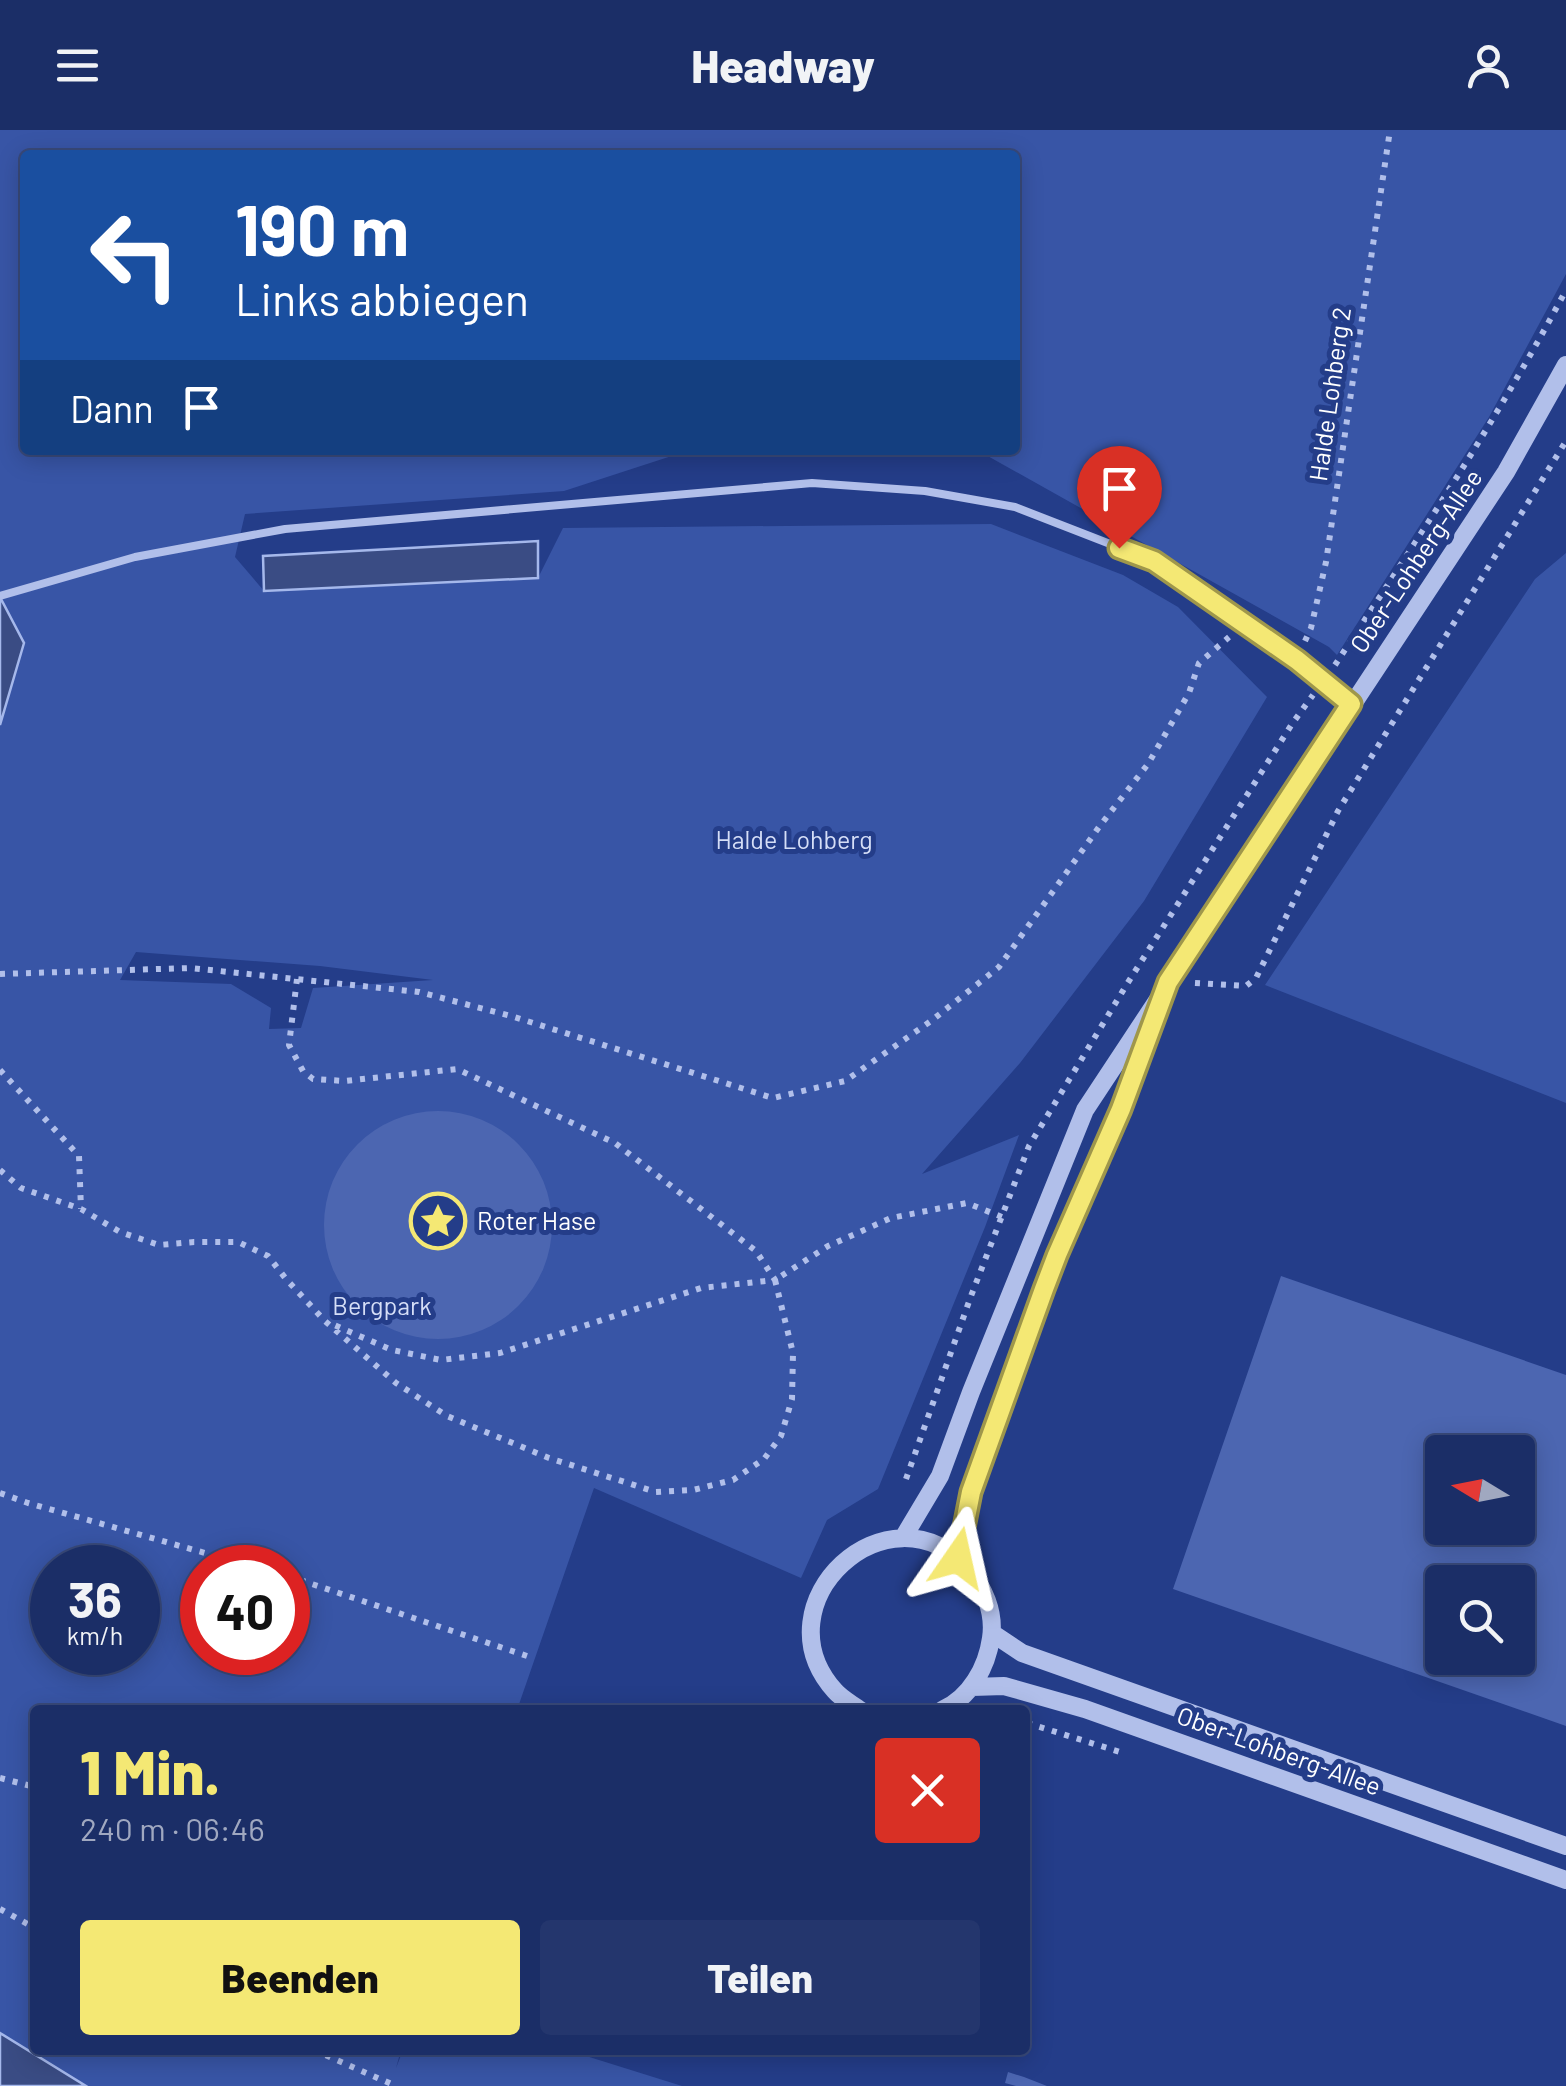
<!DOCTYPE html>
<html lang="de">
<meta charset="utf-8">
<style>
body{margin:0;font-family:Barlow,sans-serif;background:#24366d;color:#f1f3f6;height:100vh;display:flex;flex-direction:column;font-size:38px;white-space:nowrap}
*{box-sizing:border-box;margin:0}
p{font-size:32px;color:#a0a8c0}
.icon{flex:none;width:55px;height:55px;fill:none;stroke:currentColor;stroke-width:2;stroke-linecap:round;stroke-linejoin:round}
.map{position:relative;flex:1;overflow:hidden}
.details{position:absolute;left:30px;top:1575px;width:1000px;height:350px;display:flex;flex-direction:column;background:#1b2e67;border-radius:10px;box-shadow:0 5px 25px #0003,0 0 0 2px #394a7b}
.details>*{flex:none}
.guide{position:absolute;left:20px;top:20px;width:1000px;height:305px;border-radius:10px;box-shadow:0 5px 25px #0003,0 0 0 2px #394a7b;background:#1a4fa0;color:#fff;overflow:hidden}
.needle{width:65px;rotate:280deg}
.fabs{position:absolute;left:1425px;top:1305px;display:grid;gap:20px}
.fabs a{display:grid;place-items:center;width:110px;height:110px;border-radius:10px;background:#1b2e67;box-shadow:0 5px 25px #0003,0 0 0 2px #394a7b;font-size:50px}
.speed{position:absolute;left:30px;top:1415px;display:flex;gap:20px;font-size:50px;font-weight:700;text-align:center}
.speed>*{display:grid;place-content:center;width:130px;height:130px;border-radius:50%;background:#1b2e67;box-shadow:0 5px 25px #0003,0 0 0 2px #394a7b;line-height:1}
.speed small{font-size:25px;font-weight:400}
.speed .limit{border:15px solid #d22;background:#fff;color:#111}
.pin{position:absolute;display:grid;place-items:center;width:85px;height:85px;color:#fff;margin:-102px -42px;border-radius:50% 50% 50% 0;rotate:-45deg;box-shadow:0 0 10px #0007}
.pin .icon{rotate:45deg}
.me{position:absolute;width:110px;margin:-55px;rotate:11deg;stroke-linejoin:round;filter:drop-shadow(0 0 8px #0008)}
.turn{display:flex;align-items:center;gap:35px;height:210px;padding:0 50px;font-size:45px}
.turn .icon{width:130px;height:130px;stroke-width:2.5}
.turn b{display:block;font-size:70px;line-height:85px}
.then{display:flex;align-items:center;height:95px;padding:0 50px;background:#0003;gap:20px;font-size:38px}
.round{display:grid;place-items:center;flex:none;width:105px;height:105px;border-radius:10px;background:#24366d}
.headline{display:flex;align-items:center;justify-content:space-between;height:170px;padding:0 50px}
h1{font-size:60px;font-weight:800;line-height:75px;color:#f4e874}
.cta{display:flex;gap:20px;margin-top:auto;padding:20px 50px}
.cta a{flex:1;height:115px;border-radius:10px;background:#f4e874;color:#111;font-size:40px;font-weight:800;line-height:115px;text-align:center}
.cta a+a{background:#24366d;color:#f1f3f6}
header{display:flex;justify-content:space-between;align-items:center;height:130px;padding:0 50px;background:#1b2e67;font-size:45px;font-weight:800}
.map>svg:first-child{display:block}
.green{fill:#3855a6;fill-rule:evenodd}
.water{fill:#3a4c84;stroke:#a5b8eb;stroke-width:2.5}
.building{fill:#4c66b1;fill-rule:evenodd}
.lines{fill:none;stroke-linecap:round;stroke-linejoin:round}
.path{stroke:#b1bfea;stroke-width:6;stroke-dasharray:5 8;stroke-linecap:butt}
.service{stroke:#b1bfea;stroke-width:8}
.tertiary{stroke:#b1bfea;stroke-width:18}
.route-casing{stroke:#9f974b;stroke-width:25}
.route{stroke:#f4e874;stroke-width:18}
.labels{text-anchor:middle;stroke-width:10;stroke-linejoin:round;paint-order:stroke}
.street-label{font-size:25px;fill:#fff;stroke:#243d89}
.park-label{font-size:25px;fill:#d5def7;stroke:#243d89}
.poi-label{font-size:25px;fill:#fff;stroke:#243d89;text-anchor:start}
</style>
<header><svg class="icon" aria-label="menu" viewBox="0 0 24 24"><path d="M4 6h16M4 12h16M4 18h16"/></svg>Headway<svg class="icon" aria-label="person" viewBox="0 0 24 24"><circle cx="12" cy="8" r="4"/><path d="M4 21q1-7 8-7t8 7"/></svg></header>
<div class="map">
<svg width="1566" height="1956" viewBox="0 0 1566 1956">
<rect width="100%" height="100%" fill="#243d89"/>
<!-- green -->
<path class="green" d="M0,0H1566V144L1489,287L1337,525L1329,517L977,320H1015V25H25V320H690L564,361L245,384L235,427L264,461L538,448L563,398L991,394L1123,445L1178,477L1267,567L1144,771L1020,933L922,1044L1019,1005L985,1097L878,1359L827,1390L801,1448L594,1358L517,1580H35V1920H401L396,1938L403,1920H567L682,1956H0V595L24,513L0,467ZM136,822L320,836L433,850L313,858L301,898L269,899L271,878L231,854L120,850ZM52,1438H138V1522H52ZM202,1438H288V1522H202Z
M1566,423V973L1265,855L1535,449Z"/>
<!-- water -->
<path class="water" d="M538,411V448L264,461L263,426Z
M0,467L24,513L0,595Z
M0,1903L86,1956H0Z"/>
<!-- building -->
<path class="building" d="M324 1095a114 114 0 1 1 228 0a114 114 0 1 1-228 0Z
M1281,1146L1566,1245V1596L1173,1459ZM1442,1322H1518V1398H1442ZM1442,1452H1518V1528H1442Z
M1008,1942L1024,1947L1047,1956H1016L1005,1953Z"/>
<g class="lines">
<!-- path -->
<path class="path" d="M1305,511L1311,498L1326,432L1390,0
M1335,535C1416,412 1497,290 1566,160
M0,844L191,838L419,862L511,886L773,968L845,951L931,891L999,837L1099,697L1148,634L1189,563L1199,533L1229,507
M297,849L289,915L303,941L313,949L344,951L457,939L615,1013L756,1121L775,1150L701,1158L500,1223L441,1230L392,1220L334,1195
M1195,853L1246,856L1256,848L1338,681L1566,311
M0,940L79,1026L81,1079
M0,1040L21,1058L81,1079L120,1102L159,1115L194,1112H238L268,1126L286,1149L325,1191L396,1253L447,1286L549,1328L656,1362L693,1360L733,1350L764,1329L781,1306L792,1269L793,1223L775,1150L828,1116L891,1088L967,1073L1002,1087
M906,1349L971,1166L1029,1016L1127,854L1292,594L1313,565
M0,1363L28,1373L258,1438
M288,1446L533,1528
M1027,1593L1120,1622
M0,1648L35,1657
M0,1779L35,1798
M314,1920L396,1956"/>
<!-- service -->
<path class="service" d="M0,466L135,427L285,399L812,353L925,361L1015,377L1154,431L1297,530L1351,574"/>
<!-- tertiary -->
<path class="tertiary" d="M903,1408L940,1346L971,1262L1085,980L1506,342L1566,235
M958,1428L971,1362L1057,1125L1121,979L1156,885
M992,1503L1022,1523L1566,1716
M972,1557L1004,1556L1085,1579L1566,1750
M860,1580C852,1574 842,1569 835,1561C756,1473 889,1351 967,1438C984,1457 995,1482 991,1508C987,1537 970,1568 942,1580"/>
</g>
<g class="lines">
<!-- route casing -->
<g class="route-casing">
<path id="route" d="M958,1428L971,1362L1044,1159L1057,1125L1121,979L1168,852L1351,574L1297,530L1154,431L1119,418"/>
</g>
<!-- route -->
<use href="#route" class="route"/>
</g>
<!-- icons -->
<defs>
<g id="sight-ring" transform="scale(2.875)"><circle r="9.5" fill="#243d89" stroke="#f4e874" stroke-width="1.5"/><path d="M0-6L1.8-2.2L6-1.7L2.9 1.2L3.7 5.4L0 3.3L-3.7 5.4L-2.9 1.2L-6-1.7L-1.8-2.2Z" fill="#f4e874"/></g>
</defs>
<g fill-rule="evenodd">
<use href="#sight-ring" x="438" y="1091"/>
</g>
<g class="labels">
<!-- street labels -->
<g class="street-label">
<text transform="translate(1330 264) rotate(-82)" y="9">Halde Lohberg 2</text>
<text transform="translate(1416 431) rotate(-56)" y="9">Ober-Lohberg-Allee</text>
<text transform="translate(1279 1621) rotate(20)" y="9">Ober-Lohberg-Allee</text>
</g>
<!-- park labels -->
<g class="park-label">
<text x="794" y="719">Halde Lohberg</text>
<text x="382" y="1185">Bergpark</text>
</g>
<!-- poi labels -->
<g class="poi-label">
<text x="477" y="1100">Roter Hase</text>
</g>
</g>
</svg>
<div class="fabs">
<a><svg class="needle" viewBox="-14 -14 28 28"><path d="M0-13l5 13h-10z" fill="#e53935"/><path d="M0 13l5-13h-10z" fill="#a0a8c0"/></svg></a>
<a><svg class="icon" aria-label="search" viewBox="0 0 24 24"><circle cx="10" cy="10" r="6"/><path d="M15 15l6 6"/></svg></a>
</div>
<div class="speed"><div>36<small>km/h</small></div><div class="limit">40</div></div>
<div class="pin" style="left:1119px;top:418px;background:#d93025"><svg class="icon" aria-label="arrive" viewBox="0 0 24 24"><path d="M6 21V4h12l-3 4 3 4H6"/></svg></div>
<svg class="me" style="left:958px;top:1428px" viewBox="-20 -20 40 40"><path d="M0-17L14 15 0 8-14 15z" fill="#f4e874" stroke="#fff" stroke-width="4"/></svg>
<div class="guide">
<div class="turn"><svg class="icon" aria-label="left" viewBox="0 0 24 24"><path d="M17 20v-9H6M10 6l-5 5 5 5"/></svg><div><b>190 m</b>Links abbiegen</div></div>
<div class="then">Dann<svg class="icon" aria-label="arrive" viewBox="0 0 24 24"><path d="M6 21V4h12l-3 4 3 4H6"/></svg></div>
</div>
<section class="details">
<div class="headline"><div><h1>1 Min.</h1><p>240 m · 06:46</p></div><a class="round" style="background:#d93025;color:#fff"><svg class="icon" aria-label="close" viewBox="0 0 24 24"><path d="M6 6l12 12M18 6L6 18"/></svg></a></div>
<div class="cta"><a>Beenden</a><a>Teilen</a></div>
</section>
</div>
